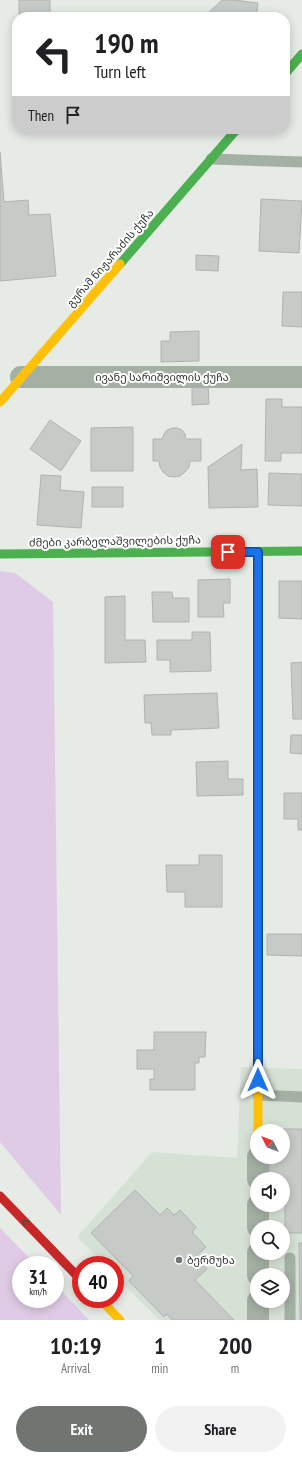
<!DOCTYPE html>
<meta charset="utf-8">
<style>
body{margin:0;font-family:"PT Sans Narrow","Noto Sans Georgian",sans-serif;background:#f2f2f2;color:#202124;height:100vh;display:flex;flex-direction:column;font-size:15px;white-space:nowrap}
*{box-sizing:border-box;margin:0}
p{font-size:13px;color:#757577}
.icon{flex:none;width:22px;height:22px;fill:none;stroke:currentColor;stroke-width:2;stroke-linecap:round;stroke-linejoin:round}
.map{position:relative;height:1320px;overflow:hidden}
.side{display:flex;flex-direction:column;background:#fff;flex:1}
.side>*{flex:none}
.top-card{position:absolute;left:12px;top:12px;width:278px;height:122px;border-radius:16px;box-shadow:0 2px 10px #0003;background:#fff;color:#202124;overflow:hidden}
.needle{width:26px;rotate:312deg}
.controls{position:absolute;left:250px;top:1124px;display:grid;gap:8px}
.controls a{display:grid;place-items:center;width:40px;height:40px;border-radius:50%;background:#fff;box-shadow:0 2px 10px #0003;font-size:20px}
.speed{position:absolute;left:12px;top:1256px;display:flex;gap:8px;font-size:20px;font-weight:700;text-align:center}
.speed>*{display:grid;place-content:center;width:52px;height:52px;border-radius:50%;background:#fff;box-shadow:0 2px 10px #0003;line-height:1}
.speed small{font-size:10px;font-weight:400}
.speed .limit{border:6px solid #d22;background:#fff;color:#111}
.pin{position:absolute;display:grid;place-items:center;width:34px;height:34px;color:#fff;margin:-17px;border-radius:8px;box-shadow:0 2px 6px #0006}
.me{position:absolute;width:44px;margin:-22px;rotate:0deg;stroke-linejoin:round;filter:drop-shadow(0 0 3px #0008)}
.turn{display:flex;align-items:center;gap:14px;height:84px;padding:0 16px;font-size:18px}
.turn .icon{width:52px;height:52px;stroke-width:2.5}
.turn b{display:block;font-size:28px;line-height:34px}
.then{display:flex;align-items:center;height:38px;padding:0 16px;background:#0003;gap:8px;font-size:15px}
.eta{display:flex;justify-content:space-evenly;align-items:center;height:68px;text-align:center}
.eta b{font-size:24px;font-weight:700;line-height:28px}
.action{display:flex;gap:8px;margin-top:auto;padding:8px 16px}
.action a{flex:1;height:46px;border-radius:24px;background:#707571;color:#fff;font-size:16px;font-weight:700;line-height:46px;text-align:center}
.action a+a{background:#f2f2f2;color:#202124}
.map>svg:first-child{display:block}
.built{fill:#d6e1d6;fill-rule:evenodd}
.green{fill:#dfcbe5}
.building{fill:#c6cbc7;stroke:#b0b4b0}
.lines{fill:none;stroke-linecap:round;stroke-linejoin:round}
.lane{stroke:#a5b0a5;stroke-width:11}
.street{stroke:#a5b0a5;stroke-width:22}
.fast{stroke:#4caf50;stroke-width:9}
.slow{stroke:#ffc107;stroke-width:9}
.jam{stroke:#c62828;stroke-width:9}
.oneway{stroke:#395a3b}
.route-casing{stroke:#114b97;stroke-width:10}
.route{stroke:#1a73e8;stroke-width:7}
.poi-dot{fill:#707571;stroke:#fff;stroke-width:1.5}
.labels{text-anchor:middle;stroke-width:4;stroke-linejoin:round;paint-order:stroke}
.street-label{font-size:11px;fill:#313632;stroke:#fff}
.poi-label{font-size:11px;fill:#313632;stroke:#fff;text-anchor:start}
</style>
<div class="map">
<svg width="302" height="1320" viewBox="0 0 302 1320">
<rect width="100%" height="100%" fill="#e6ebe6"/>
<!-- built -->
<path class="built" d="M241,1067L302,1069V1320H159L115,1276V1265H105L77,1237L152,1152L237,1158ZM257,1131H283V1157H257ZM257,1179H283V1205H257ZM257,1227H283V1253H257ZM257,1275H283V1301H257Z"/>
<!-- green -->
<path class="green" d="M0,571L15,573L53,602L61,1215L0,1142Z
M0,1228L36,1265H21V1299H55V1284L89,1320H0Z"/>
<!-- building -->
<path class="building" d="M19,0H50V17H19Z
M222,0H234L258,3L256,17H207V14Z
M0,152L4,202L28,200L29,215L50,214L56,276L0,281Z
M261,199L302,201L299,253L259,251Z
M196,255L219,256L218,271L196,270Z
M283,292H302V327L282,326Z
M199,331V361L161,362V341H170V332Z
M208,385L209,404L192,405V386Z
M266,399H282V407H302V453H281V461H265Z
M50,420L81,441L61,471L30,449Z
M133,427V471H91V428Z
M172,428H177L182,430L185,434L186,439H201V461H190L189,467L185,472L180,476L175,477L168,476L163,472L160,467L159,461H153V439H162L164,434L167,430Z
M242,444L241,470L257,469L258,507L209,508L208,467Z
M269,473L302,474V506L268,505Z
M41,475L61,476L60,490L84,492L81,528L37,525Z
M92,487H123V507H92Z
M230,579V603H223L224,617H198V580Z
M279,581H302V619L279,618Z
M152,592H172L173,598H189V622H153Z
M125,596V640H145L146,662L105,663V597Z
M192,632H210L211,671L170,672V660H157V640H192Z
M302,662V719H293L291,663Z
M217,693L219,728L171,730V735H152L151,723H145L144,695Z
M291,735H302V754L290,753Z
M228,761V779H243V795L197,796L196,762Z
M284,793H302V830H298V819H284Z
M199,855H222V907H185V892H167L166,865H199Z
M267,934H302V956L267,955Z
M154,1032H206L205,1057H199V1063H195V1090H150V1079H154V1069H137V1050H154Z
M270,1129H302V1233H285V1180L270,1179V1157H283V1131H270Z
M135,1190L160,1215L167,1208L174,1215L180,1210L196,1227L192,1232L206,1247L195,1257L207,1269L195,1280L234,1320H172L166,1314L164,1317L129,1281L133,1276L91,1233Z
M299,1243H302V1320H300Z"/>
<g class="lines">
<!-- lane -->
<path class="lane" d="M211,159L302,162
M258,1095L302,1097
M290,1258V1320"/>
<!-- street -->
<path class="street" d="M21,377H302
M258,1179V1157
M258,1227V1205
M258,1275V1253
M258,1320V1301"/>
<!-- fast -->
<path class="fast" d="M285,74L302,54
M120,264L237,129
M0,554L302,551"/>
<!-- slow -->
<path class="slow" d="M0,402L120,264
M258,552V624
M258,823V1131
M100,1299L120,1320"/>
<!-- jam -->
<path class="jam" d="M258,624V823
M0,1196L81,1280"/>
</g>
<!-- one-way arrows -->
<defs><path id="oneway-chevron" d="M-2-3.5L2.5 0L-2 3.5" fill="none" stroke-width="1.6" stroke-linecap="round" stroke-linejoin="round"/></defs>
<use class="oneway" href="#oneway-chevron" transform="translate(25 1222) rotate(-134)"/>
<g class="lines">
<!-- route casing -->
<g class="route-casing">
<path id="route" d="M228,552H258V1080"/>
</g>
<!-- route -->
<use href="#route" class="route"/>
</g>
<!-- markers -->
<circle class="poi-dot" cx="179" cy="1260" r="4"/>
<g class="labels">
<!-- street labels -->
<g class="street-label">
<text transform="translate(110 258) rotate(-49)" y="4">გურამ ნიჟარაძის ქუჩა</text>
<text x="162" y="381">ივანე სარიშვილის ქუჩა</text>
<text transform="translate(115 541) rotate(-1)" y="4">ძმები კარბელაშვილების ქუჩა</text>
</g>
<!-- poi labels -->
<g class="poi-label">
<text x="187" y="1264">ბერმუხა</text>
</g>
</g>
</svg>
<div class="controls">
<a><svg class="needle" viewBox="-14 -14 28 28"><path d="M0-13l5 13h-10z" fill="#e53935"/><path d="M0 13l5-13h-10z" fill="#757577"/></svg></a>
<a><svg class="icon" aria-label="sound" viewBox="0 0 24 24"><path d="M4 9h4l5-4v14l-5-4H4zM17 9q2 3 0 6"/></svg></a>
<a><svg class="icon" aria-label="search" viewBox="0 0 24 24"><circle cx="10" cy="10" r="6"/><path d="M15 15l6 6"/></svg></a>
<a><svg class="icon" aria-label="layers" viewBox="0 0 24 24"><path d="M12 4l9 5-9 5-9-5zM3 14l9 5 9-5"/></svg></a>
</div>
<div class="speed"><div>31<small>km/h</small></div><div class="limit">40</div></div>
<div class="pin" style="left:228px;top:552px;background:#d93025"><svg class="icon" aria-label="arrive" viewBox="0 0 24 24"><path d="M6 21V4h12l-3 4 3 4H6"/></svg></div>
<svg class="me" style="left:258px;top:1080px" viewBox="-20 -20 40 40"><path d="M0-17L14 15 0 8-14 15z" fill="#1a73e8" stroke="#fff" stroke-width="4"/></svg>
<div class="top-card">
<div class="turn"><svg class="icon" aria-label="left" viewBox="0 0 24 24"><path d="M17 20v-9H6M10 6l-5 5 5 5"/></svg><div><b>190 m</b>Turn left</div></div>
<div class="then">Then<svg class="icon" aria-label="arrive" viewBox="0 0 24 24"><path d="M6 21V4h12l-3 4 3 4H6"/></svg></div>
</div>
</div>
<section class="side">
<div class="eta">
<div><b>10:19</b><p>Arrival</p></div>
<div><b>1</b><p>min</p></div>
<div><b>200</b><p>m</p></div>
</div>
<div class="action"><a>Exit</a><a>Share</a></div>
</section>
